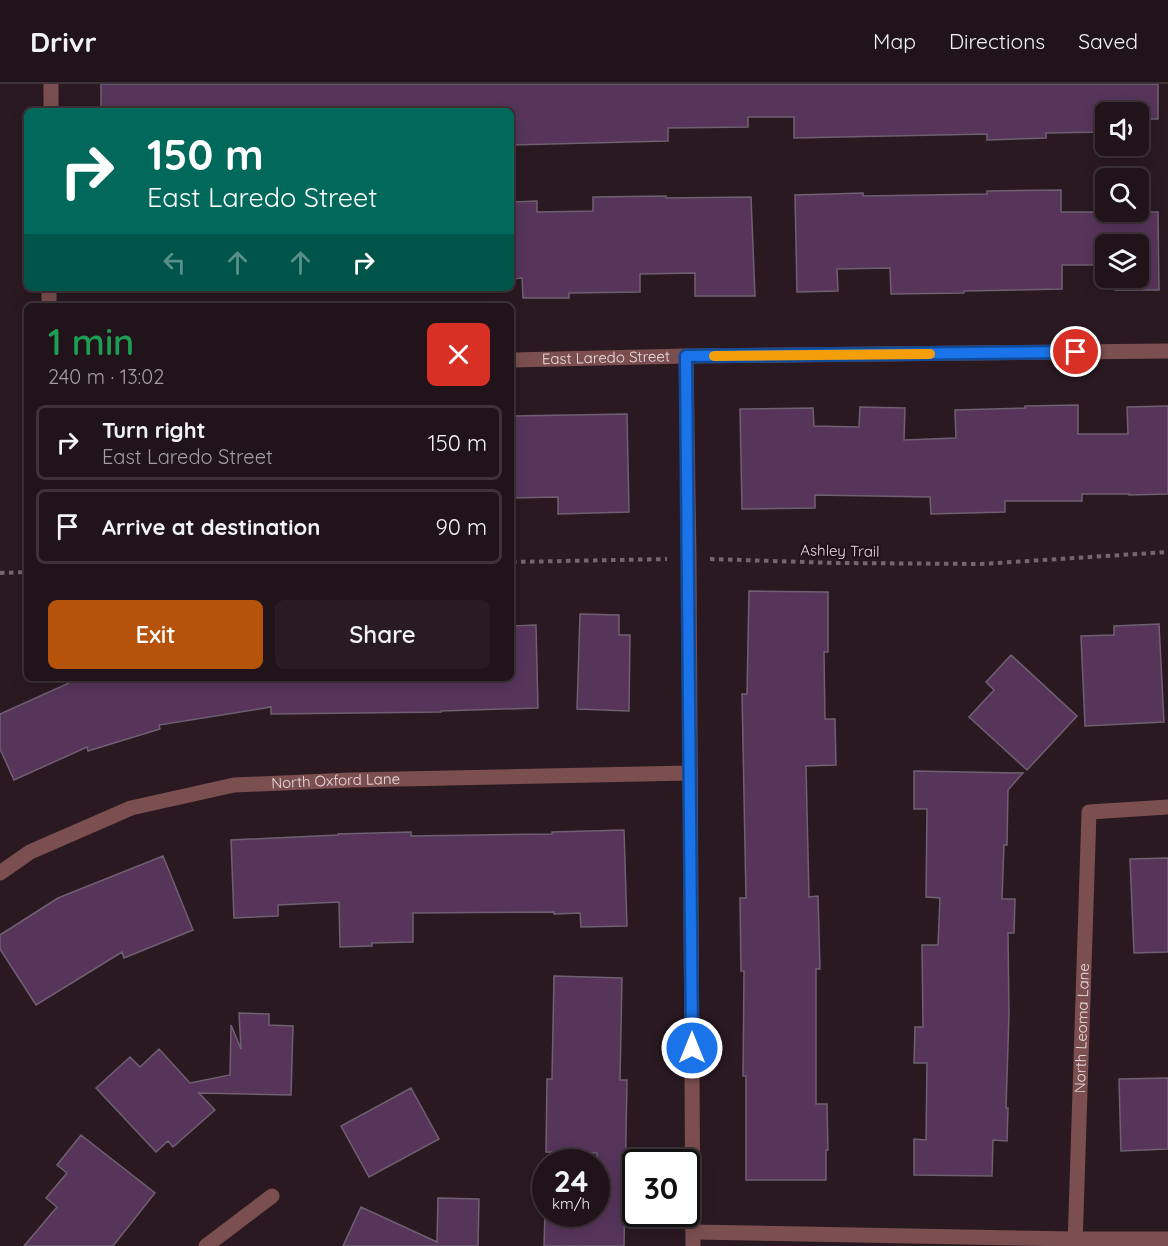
<!DOCTYPE html>
<meta charset="utf-8">
<style>
body{margin:0;font-family:Quicksand,sans-serif;background:#281c22;color:#f1f3f6;height:100vh;display:flex;flex-direction:column;font-size:22px;white-space:nowrap}
*{box-sizing:border-box;margin:0}
p{font-size:20px;color:#a29ea2}
.icon{flex:none;width:33px;height:33px;fill:none;stroke:currentColor;stroke-width:2;stroke-linecap:round;stroke-linejoin:round}
.map{position:relative;flex:1;overflow:hidden}
.sheet{position:absolute;left:24px;top:219px;width:490px;height:378px;display:flex;flex-direction:column;background:#201319;border-radius:9px;box-shadow:0 3px 15px #0003,0 0 0 2px #3d3238}
.sheet>*{flex:none}
.hud{position:absolute;left:24px;top:24px;width:490px;height:183px;border-radius:9px;box-shadow:0 3px 15px #0003,0 0 0 2px #3d3238;background:#00695c;color:#fff;overflow:hidden}
.tools{position:absolute;left:1095px;top:18px;display:grid;gap:12px}
.tools a{display:grid;place-items:center;width:54px;height:54px;border-radius:9px;background:#201319;box-shadow:0 3px 15px #0003,0 0 0 2px #3d3238;font-size:30px}
.speed{position:absolute;left:532px;top:1065px;display:flex;gap:12px;font-size:30px;font-weight:700;text-align:center}
.speed>*{display:grid;place-content:center;width:78px;height:78px;border-radius:50%;background:#201319;box-shadow:0 3px 15px #0003,0 0 0 2px #3d3238;line-height:1}
.speed small{font-size:15px;font-weight:400}
.speed .limit{border:3px solid #111;border-radius:9px;background:#fff;color:#111}
.pin{position:absolute;display:grid;place-items:center;width:51px;height:51px;color:#fff;margin:-26px;border:3px solid #fff;border-radius:50%;box-shadow:0 2px 6px #0007}
.me{position:absolute;width:66px;margin:-33px;rotate:0deg;stroke-linejoin:round;filter:drop-shadow(0 0 4px #0008)}
.turn{display:flex;align-items:center;gap:21px;height:126px;padding:0 24px;font-size:27px}
.turn .icon{width:78px;height:78px;stroke-width:2.5}
.turn b{display:block;font-size:42px;line-height:51px}
.lanes{display:flex;align-items:center;height:57px;padding:0 24px;background:#0003;justify-content:center;gap:30px;direction:ltr}
.lanes .off{opacity:.35}
.round{display:grid;place-items:center;flex:none;width:63px;height:63px;border-radius:9px;background:#281c22}
.head{display:flex;align-items:center;justify-content:space-between;height:102px;padding:0 24px}
h1{font-size:36px;font-weight:600;line-height:45px;color:#1e9e55}
.button{display:flex;gap:12px;margin-top:auto;padding:12px 24px}
.button a{flex:1;height:69px;border-radius:9px;background:#b45309;color:#fff;font-size:24px;font-weight:600;line-height:69px;text-align:center}
.button a+a{background:#281c22;color:#f1f3f6}
ul{padding:0;list-style:none}
li{display:flex;align-items:center;gap:18px;height:75px;margin:0 12px 9px;padding:0 12px;border:3px solid #3d3238;border-radius:9px}
li div{flex:1}
li b{display:block;font-size:22px}
li em{font-style:normal}
header{display:flex;align-items:center;gap:36px;box-sizing:border-box;height:84px;padding:0 30px;background:#201319;border-bottom:2px solid #3d3238}
header strong{font-size:28px}
nav{display:flex;gap:33px;margin-inline-start:auto;font-size:21px}
.map>svg:first-child{display:block}
.building{fill:#57355b;stroke:#6e6070;stroke-width:1.5}
.lines{fill:none;stroke-linecap:round;stroke-linejoin:round}
.path{stroke:#75666d;stroke-width:4;stroke-dasharray:4.5 4.5;stroke-linecap:butt}
.minor{stroke:#7b4f4f;stroke-width:15}
.route-casing{stroke:#114b97;stroke-width:15}
.route{stroke:#1a73e8;stroke-width:10}
.slow{stroke:#f59e0b;stroke-width:10}
.labels{text-anchor:middle;stroke-width:4.5;stroke-linejoin:round;paint-order:stroke}
.street-label{font-size:15px;fill:#e8dce1;stroke:#201017}
</style>
<header>
<strong>Drivr</strong>
<nav><a>Map</a><a>Directions</a><a>Saved</a></nav>
</header>
<div class="map">
<svg width="1168" height="1162" viewBox="0 0 1168 1162">
<rect width="100%" height="100%" fill="#2a1921"/>
<!-- building -->
<path class="building" d="M101,0H1158V35H1138V28H1106V48L1046,49V54L987,56V50L794,54V33H748V43L668,44V57L512,61V27H101Z
M1061,106V128H1158L1159,206H1115V194H1138V160H1106V181H1062V205L964,207V209L891,210L890,184L837,185L838,207L797,208L795,111L863,109V112L987,110V107Z
M666,112V114L751,113L755,212H695V189L640,190V208L569,209V214H523L522,194L512,195V118L537,117V128L593,127V113Z
M1078,321V350H1128L1127,323L1168,322V410L1129,411V410H1082V417H1005V428L931,430L930,413L815,411V424L742,425L740,325L813,324L814,342L859,343L860,323L905,324L904,356L956,354L955,326L1025,324V322Z
M627,330L629,428L558,430V413L512,414V332Z
M749,507L828,508V568H824L825,635H835L836,681L806,682L809,813L818,812L820,885H816V1020H827L828,1066H826V1096H746V992H743L744,887H741L740,814H746L742,610H747Z
M580,530L619,531V551H630L629,627L577,625Z
M1159,540L1164,638L1085,642L1081,552L1114,551V542Z
M536,541L538,624L441,627V628L271,630V623L159,641L160,645L88,667L87,663L14,696L0,665V630L80,594H512V542Z
M1011,571L1077,632L1027,686L969,633L994,606L986,598Z
M914,687L1023,689L1008,706L1007,761H1004L1002,815H1015L1014,849H1008L1009,930L1006,1024H1008L1007,1057L993,1056L992,1092L914,1091V1055L926,1056L927,979H914L915,943H923L922,861H938L940,814L926,813L927,725H914Z
M624,746L627,842L581,843L580,829L554,830V828L413,829V858L372,859V862L340,863L339,818L278,821V832L234,834L231,756L338,751V750L411,748V752L552,750V748Z
M163,772L193,846L124,874L122,868L36,921L0,865V851L58,814Z
M1168,774V868L1134,869L1130,775Z
M554,892L622,894L620,996H627L624,1162H544L545,1130H597V1069L546,1068L547,995H552Z
M239,929L269,930V941L293,942L291,1011L199,1009L215,1026L173,1063L168,1057L156,1068L96,1004L130,973L140,983L159,965L190,999L230,991L231,941L241,965Z
M1168,994V1065L1121,1067L1119,995Z
M411,1004L439,1055L369,1093L341,1042Z
M81,1051L155,1109L113,1162H24L57,1123L46,1114L67,1089L57,1081Z
M438,1114L479,1115L478,1162H343L361,1123L437,1158Z"/>
<g class="lines">
<!-- path -->
<path class="path" d="M710,475L836,479L981,480L1168,468
M512,478L667,475
M0,489L27,488"/>
<!-- minor -->
<g class="minor">
<path d="M51,27V0"/>
<path d="M49,222V204"/>
<path d="M686,272L689,475L693,1162"/>
<path id="s1" d="M512,276L686,272L1168,267"/>
<path id="s2" d="M0,789L30,768L131,724L234,701L351,696L690,689"/>
<path d="M693,1148L1075,1155H1168"/>
<path d="M206,1162L272,1112"/>
<path id="s3" d="M1075,1162L1089,728L1168,723"/>
</g>
</g>
<g class="lines">
<!-- route casing -->
<g class="route-casing">
<path id="route" d="M692,964L686,272L1076,268"/>
</g>
<!-- route -->
<use href="#route" class="route"/>
<!-- slow -->
<path class="slow" d="M714,272L930,270"/>
</g>
<g class="labels">
<!-- street labels -->
<g class="street-label">
<text dy="5" stroke="none"><textPath href="#s1" startOffset="94">East Laredo Street</textPath></text>
<text transform="translate(840 467) rotate(1)" y="5">Ashley Trail</text>
<text dy="5" stroke="none"><textPath href="#s2" startOffset="354">North Oxford Lane</textPath></text>
<text dy="5" stroke="none"><textPath href="#s3" startOffset="218">North Leoma Lane</textPath></text>
</g>
</g>
</svg>
<div class="tools">
<a><svg class="icon" aria-label="sound" viewBox="0 0 24 24"><path d="M4 9h4l5-4v14l-5-4H4zM17 9q2 3 0 6"/></svg></a>
<a><svg class="icon" aria-label="search" viewBox="0 0 24 24"><circle cx="10" cy="10" r="6"/><path d="M15 15l6 6"/></svg></a>
<a><svg class="icon" aria-label="layers" viewBox="0 0 24 24"><path d="M12 4l9 5-9 5-9-5zM3 14l9 5 9-5"/></svg></a>
</div>
<div class="speed"><div>24<small>km/h</small></div><div class="limit">30</div></div>
<div class="pin" style="left:1076px;top:268px;background:#d93025"><svg class="icon" aria-label="arrive" viewBox="0 0 24 24"><path d="M6 21V4h12l-3 4 3 4H6"/></svg></div>
<svg class="me" style="left:692px;top:964px" viewBox="-20 -20 40 40"><circle r="17" fill="#1a73e8" stroke="#fff" stroke-width="3"/><path d="M0-11L8 9 0 5-8 9z" fill="#fff"/></svg>
<div class="hud">
<div class="turn"><svg class="icon" aria-label="right" viewBox="0 0 24 24"><path d="M7 20v-9h11M14 6l5 5-5 5"/></svg><div><b>150 m</b>East Laredo Street</div></div>
<div class="lanes"><svg class="icon off" aria-label="left" viewBox="0 0 24 24"><path d="M17 20v-9H6M10 6l-5 5 5 5"/></svg><svg class="icon off" aria-label="ahead" viewBox="0 0 24 24"><path d="M12 20V5M6 11l6-6 6 6"/></svg><svg class="icon off" aria-label="ahead" viewBox="0 0 24 24"><path d="M12 20V5M6 11l6-6 6 6"/></svg><svg class="icon" aria-label="right" viewBox="0 0 24 24"><path d="M7 20v-9h11M14 6l5 5-5 5"/></svg></div>
</div>
<section class="sheet">
<div class="head"><div><h1>1 min</h1><p>240 m · 13:02</p></div><a class="round" style="background:#d93025;color:#fff"><svg class="icon" aria-label="close" viewBox="0 0 24 24"><path d="M6 6l12 12M18 6L6 18"/></svg></a></div>
<ul>
<li><svg class="icon" aria-label="right" viewBox="0 0 24 24"><path d="M7 20v-9h11M14 6l5 5-5 5"/></svg><div><b>Turn right</b><p>East Laredo Street</p></div><em>150 m</em></li>
<li><svg class="icon" aria-label="arrive" viewBox="0 0 24 24"><path d="M6 21V4h12l-3 4 3 4H6"/></svg><div><b>Arrive at destination</b></div><em>90 m</em></li>
</ul>
<div class="button"><a>Exit</a><a>Share</a></div>
</section>
</div>
